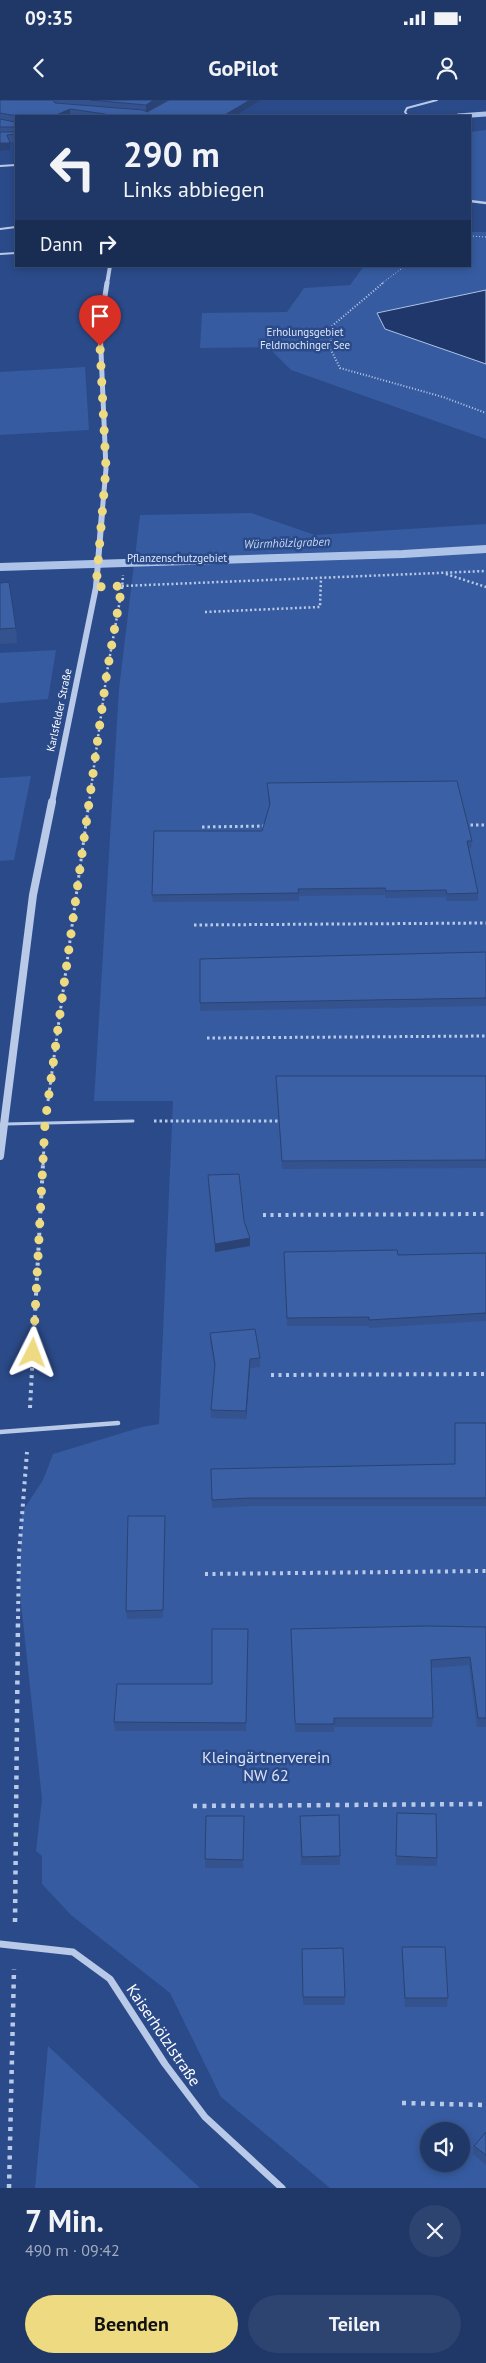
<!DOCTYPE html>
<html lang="de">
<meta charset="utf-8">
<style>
body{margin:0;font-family:"PT Sans",sans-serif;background:#2d4370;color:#f1f3f6;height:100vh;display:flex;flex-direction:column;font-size:19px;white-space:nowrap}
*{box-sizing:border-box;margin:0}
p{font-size:16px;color:#a2acc0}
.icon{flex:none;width:28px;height:28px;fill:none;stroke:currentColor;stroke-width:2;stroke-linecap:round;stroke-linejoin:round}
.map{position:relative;height:2088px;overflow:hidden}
.details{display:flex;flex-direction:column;background:#203867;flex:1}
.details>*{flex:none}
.guide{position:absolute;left:15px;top:15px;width:456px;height:152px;border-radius:0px;box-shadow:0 2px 8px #0003,0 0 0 1px #3d527b;background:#203867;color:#f1f3f6;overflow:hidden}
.fabs{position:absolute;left:420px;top:2022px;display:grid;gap:10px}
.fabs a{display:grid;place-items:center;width:50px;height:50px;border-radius:50%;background:#203867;box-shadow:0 2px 8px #0003,0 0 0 1px #3d527b;font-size:25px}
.pin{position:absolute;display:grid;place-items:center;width:42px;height:42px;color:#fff;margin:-51px -21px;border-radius:50% 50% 50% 0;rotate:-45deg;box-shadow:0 0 5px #0007}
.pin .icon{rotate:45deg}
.me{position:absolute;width:55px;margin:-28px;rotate:3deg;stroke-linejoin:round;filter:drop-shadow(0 0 4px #0008)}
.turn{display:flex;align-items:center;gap:18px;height:105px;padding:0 25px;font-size:22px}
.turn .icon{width:65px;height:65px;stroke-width:2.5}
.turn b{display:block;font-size:35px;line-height:42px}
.then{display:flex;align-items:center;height:48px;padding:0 25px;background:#0003;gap:10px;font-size:19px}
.round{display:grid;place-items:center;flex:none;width:52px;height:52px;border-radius:26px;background:#2d4370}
.summary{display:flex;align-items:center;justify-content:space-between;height:85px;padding:0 25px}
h1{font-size:30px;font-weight:700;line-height:38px}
.primary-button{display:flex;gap:10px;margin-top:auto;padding:10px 25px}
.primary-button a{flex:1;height:58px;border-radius:30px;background:#eeda81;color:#111;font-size:20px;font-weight:700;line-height:58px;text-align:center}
.primary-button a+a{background:#2d4370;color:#f1f3f6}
.status{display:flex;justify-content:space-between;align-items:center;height:35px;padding:0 25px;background:#203867;direction:ltr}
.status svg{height:14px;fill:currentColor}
header{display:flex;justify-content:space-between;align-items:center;height:65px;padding:0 25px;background:#203867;font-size:22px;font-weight:700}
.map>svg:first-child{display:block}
.green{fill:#365ba0;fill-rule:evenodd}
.water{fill:#1f376a;stroke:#aec3e8}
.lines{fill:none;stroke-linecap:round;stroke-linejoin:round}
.stream-far1{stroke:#aec3e8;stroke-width:5}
.stream{stroke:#aec3e8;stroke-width:8}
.path-far5{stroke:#b9c9e8;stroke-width:1;stroke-dasharray:1 2;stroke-linecap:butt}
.path-far4{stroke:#b9c9e8;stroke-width:2;stroke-dasharray:1 2;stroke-linecap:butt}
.path-far3{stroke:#b9c9e8;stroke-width:2.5;stroke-dasharray:2 2.5;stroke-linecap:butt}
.path-far2{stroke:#b9c9e8;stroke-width:3;stroke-dasharray:2.5 3;stroke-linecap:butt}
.path-far1{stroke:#b9c9e8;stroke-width:4;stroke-dasharray:3 4.5;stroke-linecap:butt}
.path{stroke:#b9c9e8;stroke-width:4.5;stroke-dasharray:4 5.5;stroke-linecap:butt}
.service-far2{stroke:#b9c9e8;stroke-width:2}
.service-far1{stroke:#b9c9e8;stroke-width:3}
.service{stroke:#b9c9e8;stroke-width:4.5}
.minor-far1{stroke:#b9c9e8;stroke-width:2.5}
.minor{stroke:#b9c9e8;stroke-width:7}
.tertiary-far3{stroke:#b9c9e8;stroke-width:4}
.tertiary-far2{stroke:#b9c9e8;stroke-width:5}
.tertiary-far1{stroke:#b9c9e8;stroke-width:6}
.tertiary{stroke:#b9c9e8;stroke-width:8}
.wall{fill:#34538e}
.shaded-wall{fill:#2a4374}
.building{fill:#3c60a5;stroke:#2a4374}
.route{stroke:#eeda81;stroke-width:9;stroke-dasharray:0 16.2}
.labels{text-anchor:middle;stroke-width:5;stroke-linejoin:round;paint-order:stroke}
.far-park-label{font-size:11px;fill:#dce5f7;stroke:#2b4a89}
.far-street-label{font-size:11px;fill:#fff;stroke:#2b4a89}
.far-water-label{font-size:12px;font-style:italic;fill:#c4d4f0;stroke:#2b4a89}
.near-park-label{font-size:16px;fill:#dce5f7;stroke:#2b4a89}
.near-street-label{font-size:16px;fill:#fff;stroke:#2b4a89}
</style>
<div class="status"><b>09:35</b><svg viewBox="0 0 49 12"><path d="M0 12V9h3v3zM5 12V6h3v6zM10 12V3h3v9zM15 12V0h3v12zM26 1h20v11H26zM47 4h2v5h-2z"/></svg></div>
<header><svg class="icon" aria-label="back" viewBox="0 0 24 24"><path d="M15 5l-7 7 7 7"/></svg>GoPilot<svg class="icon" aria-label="person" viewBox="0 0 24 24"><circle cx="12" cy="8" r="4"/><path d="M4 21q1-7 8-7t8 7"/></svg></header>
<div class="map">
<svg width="486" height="2088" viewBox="0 0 486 2088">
<rect width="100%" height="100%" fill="#2b4a89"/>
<!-- green -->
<path class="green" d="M486,30V104L470,102V32Z
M470,132H486V190L377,213L486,264V339L291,270L268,247L200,248L202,213L287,212L304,188L350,185L364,166H470Z
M85,267L89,330L0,335V272Z
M251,413L315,435L486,424V2088H330L221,1997L170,1893L71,1815L42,1784V1756L36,1751L42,1699L19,1484L22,1412L43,1380L53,1354L142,1327L159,1324L173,1001H94L119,589L140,415ZM429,2031H461V2064H429Z
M56,550L48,599L0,603V553Z
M31,676L14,760L0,761V678Z
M48,1946L200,2088H35Z"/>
<!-- water -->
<path class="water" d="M486,190V264L385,229L377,213Z"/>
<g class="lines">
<!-- stream-far1 -->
<path class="stream-far1" d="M458,16L486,14"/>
<!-- stream -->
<path class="stream" d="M0,467L403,454L486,449"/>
<!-- path-far5 -->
<path class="path-far5" d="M470,136L486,137
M381,184L405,166"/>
<!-- path-far4 -->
<path class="path-far4" d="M383,183L332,226L330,248L340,268L443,297L486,313"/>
<!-- path-far3 -->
<path class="path-far3" d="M446,474L486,487
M122,486L486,471
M122,489L123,475
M205,512L320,507L321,478
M89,703L107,572L120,500"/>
<!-- path-far2 -->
<path class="path-far2" d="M465,725H486
M202,727L266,726
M194,825L486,823
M207,938L486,936
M48,1001L89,702
M154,1021H283
M43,1065L44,1045"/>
<!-- path-far1 -->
<path class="path-far1" d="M263,1115L486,1114
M271,1275L486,1274
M30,1308L43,1064
M205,1474L486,1471
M18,1519L19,1454L27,1352"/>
<!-- path -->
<path class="path" d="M193,1706L486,1704
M15,1822L18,1518
M402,2003L486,2005
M9,2088L14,1869"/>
<!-- service-far2 -->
<path class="service-far2" d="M408,16L405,12L407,8L437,0
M0,66L16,65
M0,129L16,127
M0,154L16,153"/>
<!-- service-far1 -->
<path class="service-far1" d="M5,1024L133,1021"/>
<!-- service -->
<path class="service" d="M0,1332L118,1323"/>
<!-- minor-far1 -->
<path class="minor-far1" d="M470,101L486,103"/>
<!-- minor -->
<path class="minor" d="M0,1844L73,1852L110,1879L165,1964L205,2017L282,2088"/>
<!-- tertiary-far3 -->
<path class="tertiary-far3" d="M107,184L110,166"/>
<!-- tertiary-far2 -->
<path class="tertiary-far2" d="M102,414L106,369L100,228L107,183"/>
<!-- tertiary-far1 -->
<path class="tertiary-far1" d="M52,703L96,487L102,413"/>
<!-- tertiary -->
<path class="tertiary" d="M0,1056L33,795L52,702"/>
</g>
<!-- wall -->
<path class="wall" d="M0,0L56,3L53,0H167L147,12L261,0L235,16H16V42H9L10,50L0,51Z
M0,483L16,528L17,543L0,544Z
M267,683L472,741L471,748H469L478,793V801H446V797L385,798V795L299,796V801L153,802L152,795L262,731L269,706Z
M486,852V906L200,911V859Z
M276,976H486V1068L282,1069Z
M208,1075L244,1121L250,1146L215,1152L208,1083Z
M284,1152L398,1155L486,1153V1221L369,1228V1226H287Z
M210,1233L260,1258V1267L250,1268L246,1319L211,1318V1310L215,1269L210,1241Z
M455,1323H486V1406H249L212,1408L211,1369L455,1364Z
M165,1425L163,1518L127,1519L126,1511Z
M486,1527V1627H477L469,1565L431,1568L433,1618L432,1627H334V1632H297L295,1631L291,1529Z
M248,1529L246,1631H115L114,1622L212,1584Z
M397,1713L437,1758V1766L396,1765Z
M244,1716L243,1768H205V1759Z
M300,1716L340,1756V1765H301Z
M402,1847L448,1898L447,1907H405L402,1856Z
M302,1849L345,1897V1905H303Z
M486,2032V2065L473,2054L474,2046Z"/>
<!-- shaded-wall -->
<path class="shaded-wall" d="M154,0H167L146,12V5Z
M250,0H261L235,16H223Z
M70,9V16H54Z
M0,43H10V50L0,51Z
M250,1138V1146L215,1152V1144Z
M250,1259V1268L246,1319V1311Z"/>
<!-- building -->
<path class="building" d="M0,0H53L55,3L143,10L147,12L169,0H250L223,16H108L105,14L70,9L54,16H17L0,13Z
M90,0H154L146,5Z
M0,19L15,22L16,21V27H0Z
M0,32H16V34L7,35L10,43H0Z
M9,482L16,528L0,529V483Z
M457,681L472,741H467L478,793L447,794L446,790L386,791L385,788L298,789L299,793L152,795L154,731H262L270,704L267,683Z
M486,852V898L200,903V859Z
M276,976H486V1060L282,1061Z
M239,1074L244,1121L250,1138L215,1144L208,1075Z
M397,1150L398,1155L486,1153V1213L369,1220V1217L287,1218L284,1152Z
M255,1229L260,1258L250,1259L246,1311L211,1310L215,1264L210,1233Z
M455,1323H486V1398H249L212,1400L211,1369L455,1364Z
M128,1416H165L163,1510L126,1511Z
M426,1526L486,1527V1618H478L470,1557L431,1560L433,1618H334V1624H297L295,1622L291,1529Z
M212,1529H248L246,1623L114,1622L117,1584H212Z
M397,1713L436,1714L437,1758L396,1756Z
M339,1715L340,1756L302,1757L300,1716Z
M206,1716H244L243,1760L205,1759Z
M402,1847H445L448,1898H405Z
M343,1848L345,1897H303L302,1849Z
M486,2032V2055L474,2046Z"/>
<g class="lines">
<!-- route -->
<path class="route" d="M33,1253L45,1023L107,572L122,486L96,487L106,368L100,246"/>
</g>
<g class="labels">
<!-- far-park labels -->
<g class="far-park-label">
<text x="305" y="236">Erholungsgebiet<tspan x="305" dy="13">Feldmochinger See</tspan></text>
<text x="177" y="462">Pflanzenschutzgebiet</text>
</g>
<!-- far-street labels -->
<g class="far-street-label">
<text transform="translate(59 610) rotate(-78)" y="4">Karlsfelder Straße</text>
</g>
<!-- far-water labels -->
<g class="far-water-label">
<text transform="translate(287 443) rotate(-2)" y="4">Würmhölzlgraben</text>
</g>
<!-- near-park labels -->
<g class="near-park-label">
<text x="266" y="1663">Kleingärtnerverein<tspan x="266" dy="18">NW 62</tspan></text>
</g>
<!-- near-street labels -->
<g class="near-street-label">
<text transform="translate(164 1935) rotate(56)" y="6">Kaiserhölzlstraße</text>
</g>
</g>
</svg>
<div class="fabs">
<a><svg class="icon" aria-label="sound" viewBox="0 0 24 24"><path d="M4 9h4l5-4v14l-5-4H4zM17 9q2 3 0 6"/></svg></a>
</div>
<div class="pin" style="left:100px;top:246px;background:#d93025"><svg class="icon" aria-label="arrive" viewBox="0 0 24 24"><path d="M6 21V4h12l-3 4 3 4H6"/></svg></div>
<svg class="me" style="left:33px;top:1253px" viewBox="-20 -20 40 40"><path d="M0-17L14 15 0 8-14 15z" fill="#eeda81" stroke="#fff" stroke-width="4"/></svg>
<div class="guide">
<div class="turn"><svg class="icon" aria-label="left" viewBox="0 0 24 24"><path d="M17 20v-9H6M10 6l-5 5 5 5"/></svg><div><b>290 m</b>Links abbiegen</div></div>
<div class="then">Dann<svg class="icon" aria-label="right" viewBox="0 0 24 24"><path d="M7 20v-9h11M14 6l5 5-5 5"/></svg></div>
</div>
</div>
<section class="details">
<div class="summary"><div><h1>7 Min.</h1><p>490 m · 09:42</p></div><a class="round"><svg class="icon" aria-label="close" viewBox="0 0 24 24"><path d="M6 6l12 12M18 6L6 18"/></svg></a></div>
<div class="primary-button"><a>Beenden</a><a>Teilen</a></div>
</section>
